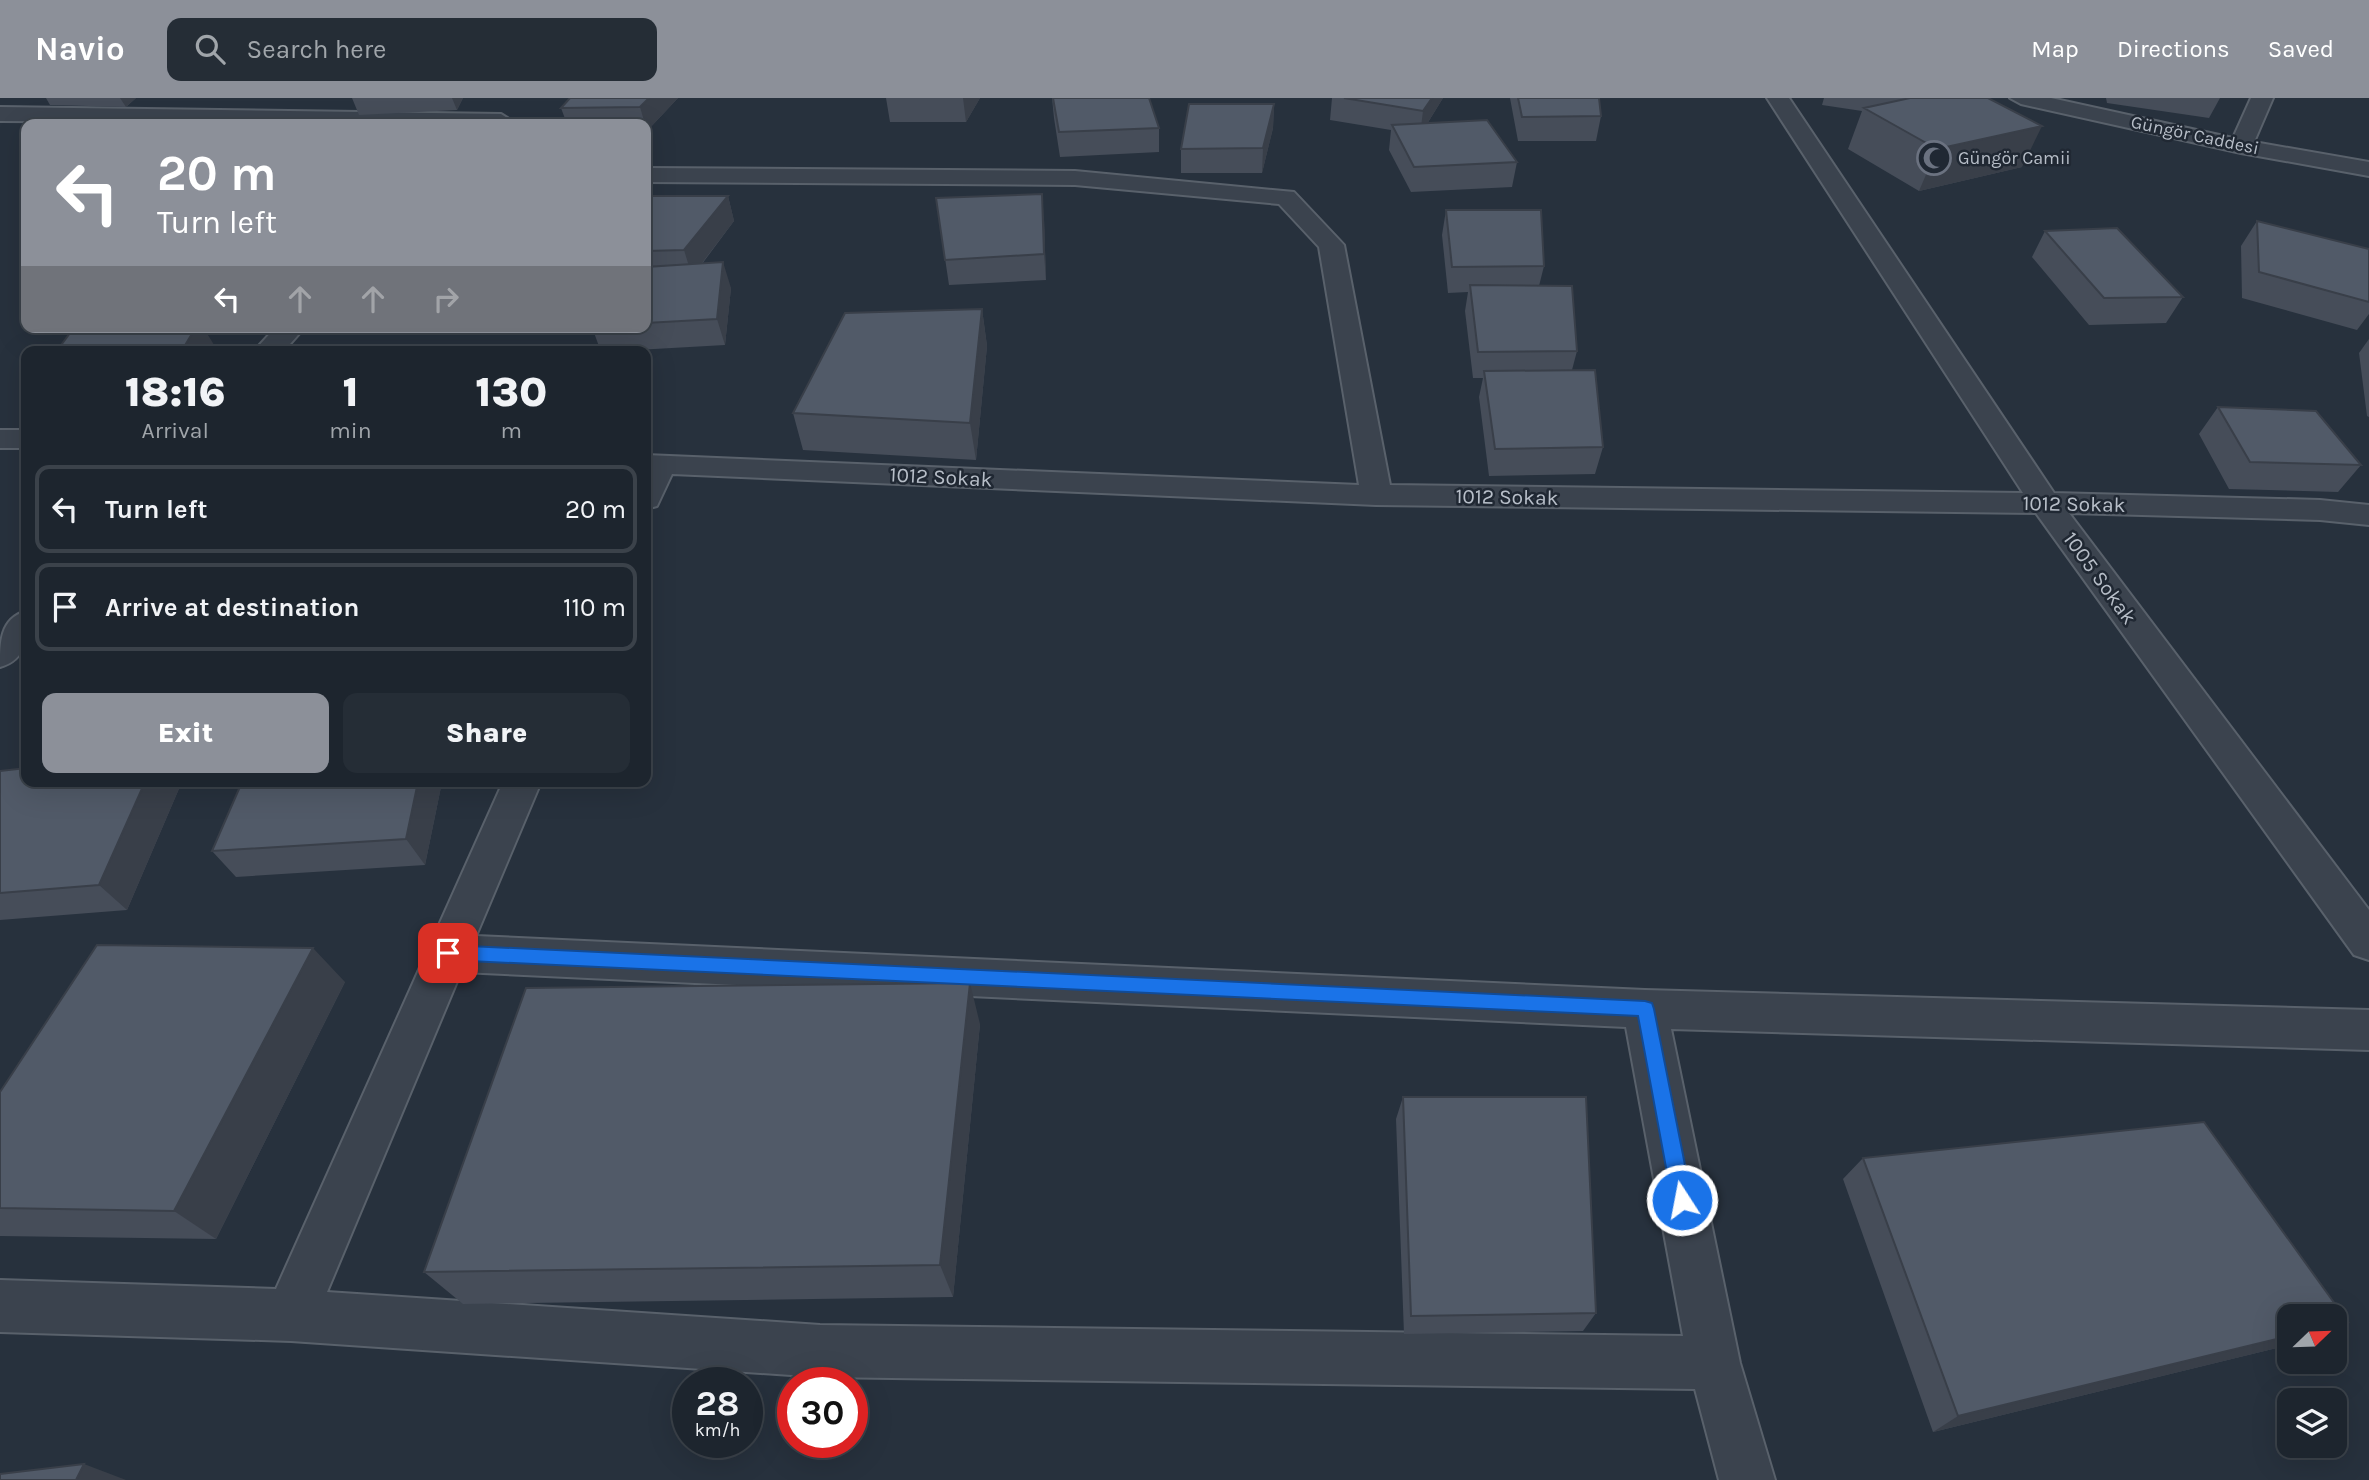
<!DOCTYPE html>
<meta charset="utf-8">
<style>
body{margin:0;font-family:Karla,sans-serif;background:#252d36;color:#f1f3f6;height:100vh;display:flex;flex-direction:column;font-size:26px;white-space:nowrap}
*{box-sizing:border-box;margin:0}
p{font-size:23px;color:#a0a5aa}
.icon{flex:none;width:38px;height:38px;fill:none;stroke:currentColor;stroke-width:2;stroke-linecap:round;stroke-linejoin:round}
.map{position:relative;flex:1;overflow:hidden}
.drawer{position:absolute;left:21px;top:248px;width:630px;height:441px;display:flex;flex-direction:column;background:#1d252e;border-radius:14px;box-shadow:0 7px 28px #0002,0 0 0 2px #3b424a}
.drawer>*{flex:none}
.banner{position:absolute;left:21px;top:21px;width:630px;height:214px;border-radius:14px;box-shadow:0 7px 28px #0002,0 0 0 2px #3b424a;background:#8c9099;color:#fff;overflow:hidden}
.needle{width:46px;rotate:67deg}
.tools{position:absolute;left:2277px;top:1206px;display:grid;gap:14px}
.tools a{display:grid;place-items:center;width:70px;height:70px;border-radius:14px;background:#1d252e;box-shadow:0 7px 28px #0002,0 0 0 2px #3b424a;font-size:35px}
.speed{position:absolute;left:672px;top:1269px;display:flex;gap:14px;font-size:35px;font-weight:700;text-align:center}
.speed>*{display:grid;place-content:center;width:91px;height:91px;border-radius:50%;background:#1d252e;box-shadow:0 7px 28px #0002,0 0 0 2px #3b424a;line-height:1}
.speed small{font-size:18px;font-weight:400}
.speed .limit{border:10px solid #d22;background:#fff;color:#111}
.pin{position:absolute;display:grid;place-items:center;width:60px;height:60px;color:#fff;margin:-30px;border-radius:14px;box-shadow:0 4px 10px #0006}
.me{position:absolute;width:77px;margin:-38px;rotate:349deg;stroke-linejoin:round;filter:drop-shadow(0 0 5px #0008)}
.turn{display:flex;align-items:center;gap:24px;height:147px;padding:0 21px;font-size:32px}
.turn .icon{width:91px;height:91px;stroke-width:2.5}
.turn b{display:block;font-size:49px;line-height:60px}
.lanes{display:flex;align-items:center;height:66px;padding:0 21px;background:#0003;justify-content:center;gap:35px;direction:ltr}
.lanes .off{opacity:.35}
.eta{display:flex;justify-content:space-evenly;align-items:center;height:119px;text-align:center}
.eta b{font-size:42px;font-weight:800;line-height:49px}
.button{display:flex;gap:14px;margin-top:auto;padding:14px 21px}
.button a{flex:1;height:80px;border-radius:14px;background:#8c9099;color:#fff;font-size:28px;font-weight:800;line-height:80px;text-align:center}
.button a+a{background:#252d36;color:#f1f3f6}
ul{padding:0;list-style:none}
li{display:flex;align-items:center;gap:21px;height:88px;margin:0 14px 10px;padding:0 7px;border:4px solid #3b424a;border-radius:14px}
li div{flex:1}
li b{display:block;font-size:26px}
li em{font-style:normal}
header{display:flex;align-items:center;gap:42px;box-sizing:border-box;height:98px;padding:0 35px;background:#8c9099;color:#fff}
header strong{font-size:33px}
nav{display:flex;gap:38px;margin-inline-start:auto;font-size:24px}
.search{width:490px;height:63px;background:#252d36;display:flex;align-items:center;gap:18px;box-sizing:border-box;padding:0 24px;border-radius:14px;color:#a0a5aa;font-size:26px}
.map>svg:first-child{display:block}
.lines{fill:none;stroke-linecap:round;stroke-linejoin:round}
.minor-casing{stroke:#59616b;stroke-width:4}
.minor{fill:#3b434e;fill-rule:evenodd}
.wall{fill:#464d59}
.shaded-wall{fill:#393f49}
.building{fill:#515a68;stroke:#393f49;stroke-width:2}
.route{fill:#1a73e8;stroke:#114b97;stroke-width:2}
.labels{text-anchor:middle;stroke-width:5;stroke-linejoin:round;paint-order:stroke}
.far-street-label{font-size:18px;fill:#b7bec8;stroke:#202833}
.far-poi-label{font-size:18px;fill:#b7bec8;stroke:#202833;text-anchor:start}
.street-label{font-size:21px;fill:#b7bec8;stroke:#202833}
</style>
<header>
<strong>Navio</strong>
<div class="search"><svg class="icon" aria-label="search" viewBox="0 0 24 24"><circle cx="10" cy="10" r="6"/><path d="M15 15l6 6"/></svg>Search here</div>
<nav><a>Map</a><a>Directions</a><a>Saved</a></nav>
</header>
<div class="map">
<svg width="2369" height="1382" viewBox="0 0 2369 1382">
<rect width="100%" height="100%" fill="#27313d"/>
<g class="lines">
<!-- minor casing -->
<g class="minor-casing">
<path id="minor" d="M1767,0H1789L2054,395L2320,402L2369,407V427L2320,422L2069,415L2369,812V862L2354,857L2036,415L1376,407L672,376L657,408L646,411V357L1359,387L1319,149L1279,106L1075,87L646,84V70L1075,73L1294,94L1344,147L1390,387L2023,395Z
M2010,0H2051L2233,40L2251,0H2273L2254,44L2369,64V78L2241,55L2021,6Z
M0,9L501,16L512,23L510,26L0,23Z
M276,229H305L283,254H253Z
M0,332H26V350H0Z
M26,513C27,538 28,561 0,569C0,544 0,521 26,513Z
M503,684H541L476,838L1645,892L2369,912V952L1671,931L1740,1265L1775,1382H1719L1695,1291L820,1279L291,1243L0,1234V1182L276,1191ZM461,874L1626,929L1683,1238L820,1227L327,1194Z"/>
</g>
<!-- minor -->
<use href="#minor" class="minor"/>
</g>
<!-- wall -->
<path class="wall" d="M46,0H136L126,9L50,7Z
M352,0H463L457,12L359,17Z
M678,0L647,33L646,34V26H567L561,10Z
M886,0H980L966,24H890Z
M1052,0L1159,30V54L1060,59L1054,20Z
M1332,0H1443L1427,26L1517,64L1512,89L1411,94L1389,52L1391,32L1330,22Z
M1510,0H1599L1601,18L1596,43H1518Z
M1824,0H1988L2022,69L1919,93L1848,51L1862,13L1822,7Z
M2106,0H2220L2209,20L2107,5Z
M1274,6L1273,30L1262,75H1181V51Z
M646,98H728L734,123L702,166L731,190L725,247L601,254L592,229H646Z
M936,100L1044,121L1046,182L949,187Z
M1446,112L1544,168L1539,188L1577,253L1572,272L1603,349L1595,376L1489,378L1479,299L1483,280H1473L1465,213L1468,194L1448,195L1442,137Z
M2257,123L2369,151V216L2357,232L2242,200L2241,148Z
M2045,133L2183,199L2166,225L2089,227L2032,159Z
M982,211L987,248L976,362L803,352L793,315Z
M2369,241V319L2367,318L2359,255Z
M2218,309L2361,367L2338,394L2229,391L2199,336Z
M0,673L181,686L127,812L0,822Z
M242,684H442L425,767L236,779L212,753Z
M345,884L216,1141L0,1138V994Z
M980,926L953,1199L463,1206L424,1174Z
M1403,999L1596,1215L1583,1233L1404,1236L1396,1021Z
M2204,1024L2348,1224L2334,1230V1218H2289V1247L1933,1334L1843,1081L1863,1060Z"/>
<!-- shaded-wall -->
<path class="shaded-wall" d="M120,0H136L126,9Z
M452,0H463L457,12Z
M649,0H678L647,33L640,9Z
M963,0H980L966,24Z
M1432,0H1443L1420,37L1423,13Z
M1274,6L1273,30L1262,75L1263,50Z
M2042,28L2022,69L1919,93L1937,51Z
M1042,96L1044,121L1046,182L1044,156Z
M728,98L734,123L692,178L684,152Z
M723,164L731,190L725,247L717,221Z
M982,211L987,248L976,362L970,325Z
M196,229H203L216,250L214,254H181Z
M145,684H180L181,686L127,812L99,787Z
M418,684H442L425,767L406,741Z
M313,850L345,884L216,1141L174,1113Z
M970,885L980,926L953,1199L940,1167Z
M2348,1224L2334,1230V1227Z
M2289,1238V1247L1933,1334L1958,1318Z
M84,1366L126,1382H76Z"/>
<!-- building -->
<path class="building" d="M570,0H649L640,9L561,10Z
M1053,0H1149L1159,30L1059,34Z
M1344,0H1432L1423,13Z
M1518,0H1599L1601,18L1522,19Z
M1910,0H1988L2042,28L1937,51L1864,10Z
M1189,6H1274L1263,50L1181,51Z
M1487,22L1517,64L1414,69L1392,27Z
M1042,96L1044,156L945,162L936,100Z
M646,98H728L684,152L646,153Z
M1446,112H1541L1544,168L1452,169Z
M2257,123L2369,151V204L2259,174Z
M2117,130L2183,199L2104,200L2045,133Z
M723,164L717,221L646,225V169Z
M1470,187L1572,188L1577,253L1478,254Z
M982,211L970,325L793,315L845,215Z
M105,229H196L181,254H56L73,231Z
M1595,272L1603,349L1495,351L1484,273Z
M2218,309L2316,313L2361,367L2250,364Z
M26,670V684H145L99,787L0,795V673Z
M242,684H418L406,741L212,753Z
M97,847L313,850L174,1113L0,1110V994Z
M970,885L940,1167L424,1174L526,890Z
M1403,999H1586L1596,1215L1411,1218Z
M2204,1024L2348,1224L2334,1227V1218H2289V1238L1958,1318L1863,1060Z
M84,1366L76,1382H0V1376Z"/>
<!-- route -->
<path class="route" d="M448,847L1645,903L1652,905L1654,911L1692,1102L1689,1109L1682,1112L1675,1109L1672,1102L1638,918L448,862L439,855Z"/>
<!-- icons -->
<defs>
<g id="mosque-ring" transform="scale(1.75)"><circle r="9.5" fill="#202833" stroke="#6b7280" stroke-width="1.5"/><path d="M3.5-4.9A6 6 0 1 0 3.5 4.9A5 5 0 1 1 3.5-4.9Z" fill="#6b7280"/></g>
</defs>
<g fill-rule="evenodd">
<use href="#mosque-ring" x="1934" y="60"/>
</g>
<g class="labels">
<!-- far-street labels -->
<g class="far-street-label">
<text transform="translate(2195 37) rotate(12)" y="6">Güngör Caddesi</text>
</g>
<!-- far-poi labels -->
<g class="far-poi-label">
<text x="1958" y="66">Güngör Camii</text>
</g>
<!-- street labels -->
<g class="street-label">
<text transform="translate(941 379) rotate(3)" y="7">1012 Sokak</text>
<text transform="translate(1507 399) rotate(1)" y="7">1012 Sokak</text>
<text transform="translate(2074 406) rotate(1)" y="7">1012 Sokak</text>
<text transform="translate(2100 480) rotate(54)" y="7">1005 Sokak</text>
</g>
</g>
</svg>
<div class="tools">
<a><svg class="needle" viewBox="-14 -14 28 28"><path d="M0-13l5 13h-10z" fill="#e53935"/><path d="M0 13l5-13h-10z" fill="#a0a5aa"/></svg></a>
<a><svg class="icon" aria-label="layers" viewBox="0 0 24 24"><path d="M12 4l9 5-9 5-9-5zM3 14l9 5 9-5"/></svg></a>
</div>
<div class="speed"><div>28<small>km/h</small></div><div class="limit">30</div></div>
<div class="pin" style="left:448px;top:855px;background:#d93025"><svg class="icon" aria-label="arrive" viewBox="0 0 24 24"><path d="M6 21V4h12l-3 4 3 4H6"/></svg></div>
<svg class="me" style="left:1682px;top:1102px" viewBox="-20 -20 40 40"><circle r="17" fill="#1a73e8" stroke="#fff" stroke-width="3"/><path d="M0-11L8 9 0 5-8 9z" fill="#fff"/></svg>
<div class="banner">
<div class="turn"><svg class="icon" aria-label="left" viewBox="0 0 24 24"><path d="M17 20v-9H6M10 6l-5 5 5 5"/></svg><div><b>20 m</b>Turn left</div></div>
<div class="lanes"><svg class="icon" aria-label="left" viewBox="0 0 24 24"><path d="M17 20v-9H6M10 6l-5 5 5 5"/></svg><svg class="icon off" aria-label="ahead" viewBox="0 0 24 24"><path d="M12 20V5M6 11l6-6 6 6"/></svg><svg class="icon off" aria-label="ahead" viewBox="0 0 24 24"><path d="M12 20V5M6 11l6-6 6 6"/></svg><svg class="icon off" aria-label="right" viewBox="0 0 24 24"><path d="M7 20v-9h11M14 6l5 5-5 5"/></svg></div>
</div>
<section class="drawer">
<div class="eta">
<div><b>18:16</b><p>Arrival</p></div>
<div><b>1</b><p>min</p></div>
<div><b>130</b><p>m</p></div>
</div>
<ul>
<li><svg class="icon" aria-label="left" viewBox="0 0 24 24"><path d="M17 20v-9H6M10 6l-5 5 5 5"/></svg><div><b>Turn left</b></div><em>20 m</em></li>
<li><svg class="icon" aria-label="arrive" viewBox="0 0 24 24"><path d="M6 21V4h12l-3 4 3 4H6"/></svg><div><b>Arrive at destination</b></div><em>110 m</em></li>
</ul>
<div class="button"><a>Exit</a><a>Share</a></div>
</section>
</div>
